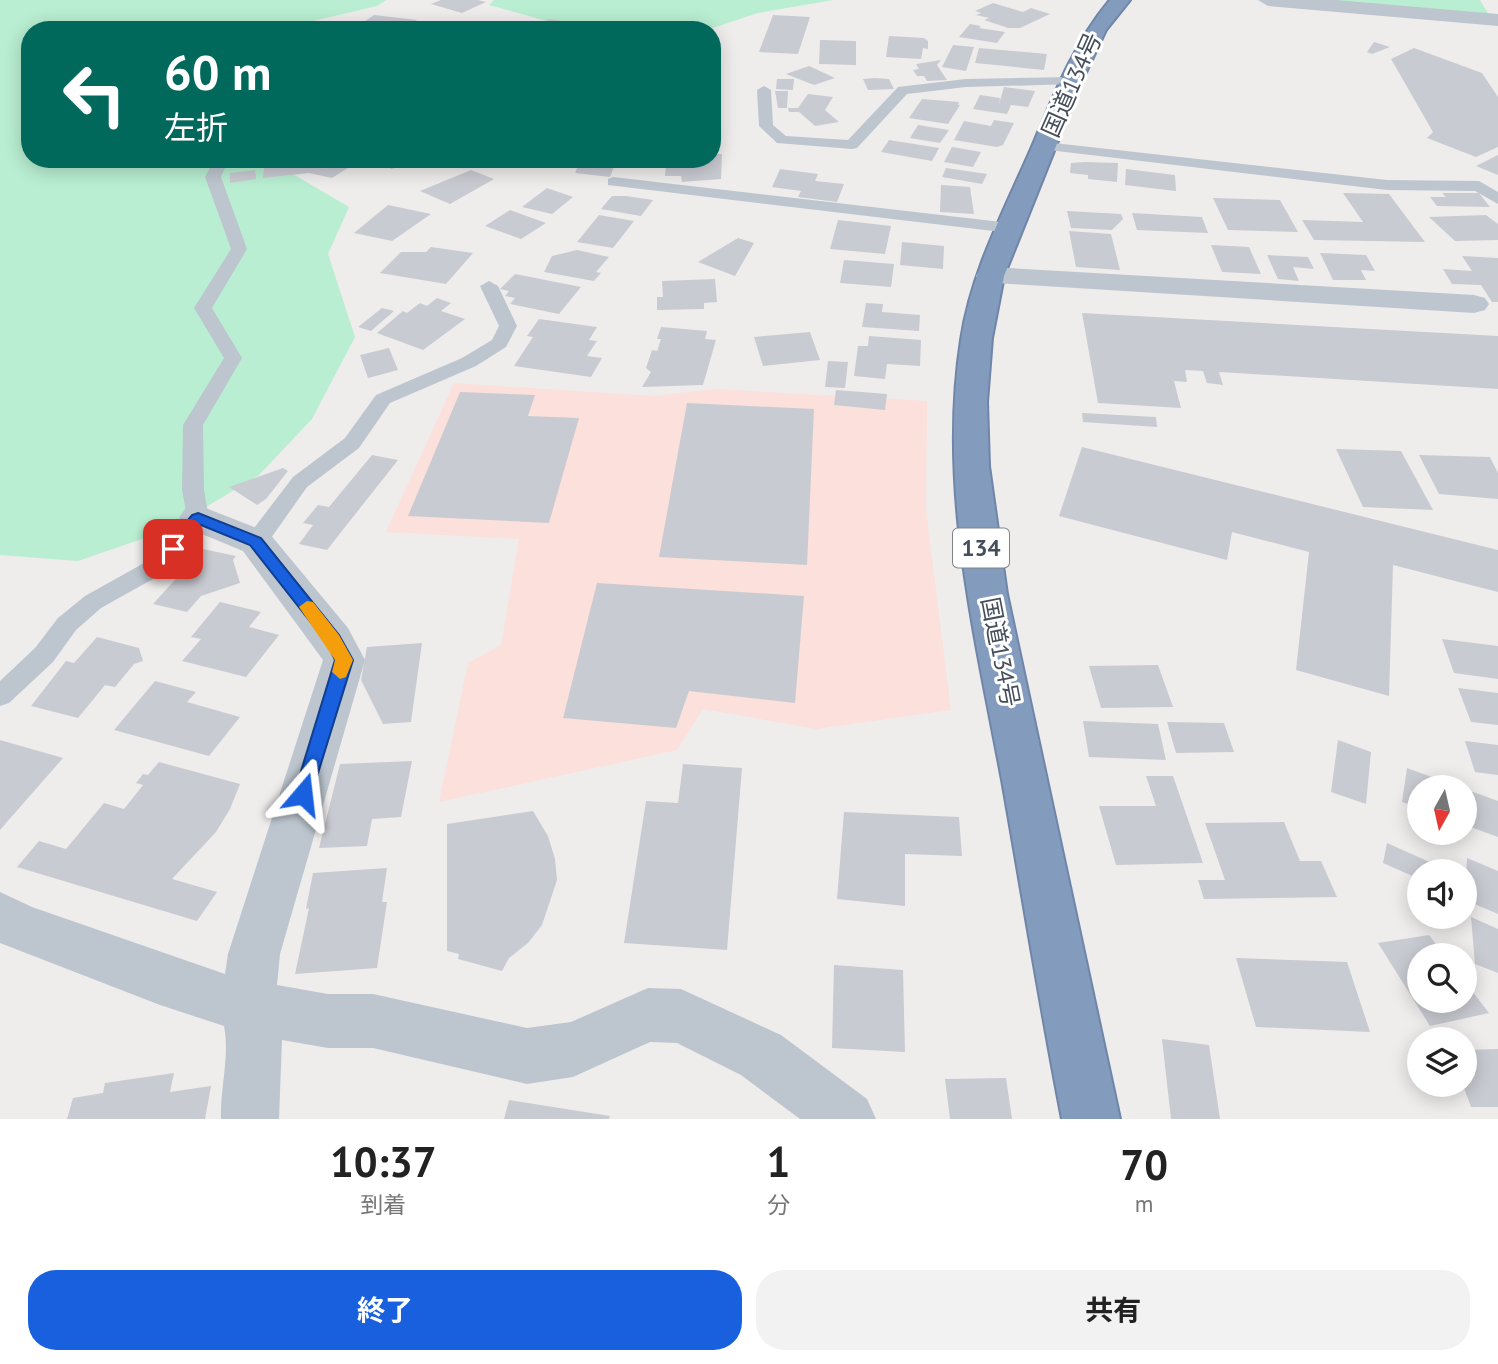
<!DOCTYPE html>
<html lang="ja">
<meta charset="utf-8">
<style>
body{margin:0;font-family:"PT Sans","Noto Sans JP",sans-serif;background:#f2f2f2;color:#222;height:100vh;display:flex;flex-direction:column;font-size:26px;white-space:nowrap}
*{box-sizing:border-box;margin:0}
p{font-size:23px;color:#767676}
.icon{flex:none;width:38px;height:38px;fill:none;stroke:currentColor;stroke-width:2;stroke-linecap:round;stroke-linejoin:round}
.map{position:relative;height:1119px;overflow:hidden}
.side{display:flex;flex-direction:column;background:#fff;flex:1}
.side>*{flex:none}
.hud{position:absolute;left:21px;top:21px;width:700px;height:147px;border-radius:28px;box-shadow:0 4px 18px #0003;background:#00695c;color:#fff;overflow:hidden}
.needle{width:46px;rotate:188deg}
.fabs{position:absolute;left:1407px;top:775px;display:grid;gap:14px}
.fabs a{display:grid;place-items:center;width:70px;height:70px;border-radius:50%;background:#fff;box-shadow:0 4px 18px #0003;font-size:35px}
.pin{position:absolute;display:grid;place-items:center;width:60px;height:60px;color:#fff;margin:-30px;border-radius:14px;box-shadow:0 4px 10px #0006}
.me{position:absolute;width:77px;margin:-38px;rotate:17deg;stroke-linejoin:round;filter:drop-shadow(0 0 5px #0008)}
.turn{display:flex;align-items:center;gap:24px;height:147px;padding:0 28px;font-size:32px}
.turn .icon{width:91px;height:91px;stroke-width:2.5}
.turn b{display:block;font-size:49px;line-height:60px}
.eta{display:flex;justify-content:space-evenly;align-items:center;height:119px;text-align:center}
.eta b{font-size:42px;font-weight:700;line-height:49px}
.primary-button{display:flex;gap:14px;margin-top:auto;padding:14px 28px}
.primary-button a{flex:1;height:80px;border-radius:28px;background:#1860de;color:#fff;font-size:28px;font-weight:700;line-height:80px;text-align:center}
.primary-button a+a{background:#f2f2f2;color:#222}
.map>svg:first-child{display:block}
.medical{fill:#fbe0db}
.green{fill:#b9eed2}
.building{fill:#c9cbd2}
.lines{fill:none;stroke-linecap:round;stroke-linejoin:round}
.highway-casing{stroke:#6f86a8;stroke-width:4}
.lane{fill:#bdc6cf;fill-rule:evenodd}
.street{fill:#bdc6cf;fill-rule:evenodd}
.highway{fill:#839bbc;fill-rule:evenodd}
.route{fill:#1860de;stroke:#103e90;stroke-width:2}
.slow{fill:#f59e0b}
.labels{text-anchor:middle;stroke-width:6;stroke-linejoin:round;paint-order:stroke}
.shield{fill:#fff;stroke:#7d838c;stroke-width:2}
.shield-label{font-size:23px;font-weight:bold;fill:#454e5a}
.street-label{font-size:24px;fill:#454e5a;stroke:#fff}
</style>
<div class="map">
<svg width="1498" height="1119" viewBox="0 0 1498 1119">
<rect width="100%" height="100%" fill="#efecec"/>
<!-- medical -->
<path class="medical" d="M454,383L652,396L715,389L927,401L926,511L951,710L816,729L703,709L677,750L439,802L468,663L501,645L519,539L386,532Z"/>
<!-- green -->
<path class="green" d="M0,0H386L377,6L275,30H30V159H275L274,163L349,207L328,254L355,337L312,419L259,475L168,530L78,561L0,555Z
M494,0H833L758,13L707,30H594L596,25L550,22L489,5Z
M1316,0H1480L1489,15Z"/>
<!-- building -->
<path class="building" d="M441,0H478L486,2L462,13L431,4Z
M993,3L1023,12L1031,8L1050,14L1020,28H1008L984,20L989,18L976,15L981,13L975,11Z
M374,15L417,20L403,30H352Z
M773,15L810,17L798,54L759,52Z
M549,19L576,23L568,30H535Z
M970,24L981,26L979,28L1005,32L997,43L959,37Z
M889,36L924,38L928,41V49L923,48L921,59L886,57Z
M820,40L856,41V65L819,64Z
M1374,42L1390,47L1372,54L1367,52Z
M953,45L974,47L966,71L942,67Z
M979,48L1047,54L1044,70L975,63Z
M1414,48L1482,73L1498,97V147L1476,157L1427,138L1433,132L1391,59Z
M941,60L937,65L947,80L927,81L924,76H917L913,70L919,69L916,64Z
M809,66L835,78L814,85L786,74Z
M874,78L889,79L894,89L868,90L863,79Z
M777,79H794L793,90L776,89Z
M1004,87L1035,91L1028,107L1011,105L1007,114L973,109L980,95L1000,98L999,104Z
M775,91H788L787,108H778Z
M808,94L833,97L825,110L839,122L815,126L799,112H789L788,108H798Z
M922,99L959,102L958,105H960L948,124L909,118Z
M994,120L1014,123L1003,145L997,147L954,140L964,121L991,126Z
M918,125L949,130L940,143L910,138Z
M889,140L939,148L932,161L881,152Z
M952,147L981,152L973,167L944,162Z
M712,154H722L721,179L682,182L681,176H665L666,165H637V159H712Z
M1498,155V175L1476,166Z
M373,159H422V160L391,169L383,161L377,163Z
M581,159H617L610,177L575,173Z
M328,161L351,166L332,178L309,173L263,178L264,167Z
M1085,162L1118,163L1117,182L1088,179V175L1070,173L1071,163Z
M946,168L987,174L982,184L942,177Z
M780,169L818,174L815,181L844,184L837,202L798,197L801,191L772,187Z
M1126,169L1175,175L1176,191L1125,185Z
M255,170L256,179L230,183V173Z
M471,170L494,179L450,204L420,191Z
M941,185L970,187L974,214L940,212Z
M547,188L573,197L552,214L522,207Z
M1343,193L1389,194L1425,242L1314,240L1302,220L1363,222Z
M1442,193H1479L1490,207L1437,206L1430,197H1446Z
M612,196H626L653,200L641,216L601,209Z
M1213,198L1280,200L1298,232L1228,230Z
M388,205L431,214L392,241L354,233Z
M510,210L546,223L521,239L485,226Z
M1067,211L1121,214L1123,219L1112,230L1071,228Z
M1132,213L1202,217L1208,233L1137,230Z
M599,215L634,221L613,248L577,242Z
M1486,215L1498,224V240L1455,241L1429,217Z
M838,220L891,226L885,254L830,249Z
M1069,231L1111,234L1120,270L1076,267Z
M738,238L754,243L735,276L698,262Z
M902,242L944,246L943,269L900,265Z
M1211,245L1249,247L1261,274L1222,272Z
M431,247L473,253L446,284L380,273L401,252H426Z
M577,250L609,257L596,272L601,273L594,281L544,272L552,256Z
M1320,253L1366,255L1375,271L1361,270L1366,280H1333Z
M1267,255L1308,257L1314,269L1293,267L1299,281L1278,279Z
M1462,256L1498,258V302H1492L1481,285L1452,284L1443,269L1472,271Z
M844,260L894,264L891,287L840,283Z
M515,274L581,287L559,314L510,304L515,298L505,296L509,291L500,289Z
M715,279L717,302L704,303V309L657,310V297H663L662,281Z
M437,298L451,303L441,311L465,319L423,350L377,333L403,311L407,313L420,303L427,306Z
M866,303L883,304L882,312L920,315L919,331L862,327Z
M382,308L394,311L371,331L358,327Z
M1082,313L1498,336V389L1219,372L1223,385L1207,383L1203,371L1185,370L1187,382L1174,381L1181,408L1098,403Z
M539,319L597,327L589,340L597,341L587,356L602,358L591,377L514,366L533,337L527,336Z
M661,327L707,331L705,339L716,340L703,385L642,387L651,372L646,368L652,350L657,351L661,339H657Z
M810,332L820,360L763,366L754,337Z
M869,336L921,340L920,366L887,364L885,379L854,376L858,346H868Z
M389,348L398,370L368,378L360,355Z
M828,361L848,362L845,388L825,387Z
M836,390L887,394L885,410L834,405Z
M460,392L535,395L528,416L579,418L549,523L408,516Z
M687,403L814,409L807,565L659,557Z
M1082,413L1156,417L1157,427L1083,422Z
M1082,447L1498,550V592L1393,565L1389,696L1296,670L1309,552L1232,532L1227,560L1059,516Z
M1336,449L1401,451L1433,510L1363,507Z
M372,455L398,460L327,550L299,544L313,525L303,523L318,505L329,507Z
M1419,455L1490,457L1498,473V499L1439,494Z
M283,468L288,471L266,499L257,505L229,487Z
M203,549L236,556L233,560L240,583L201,596L187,612L153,604Z
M597,583L804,596L795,703L689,691L676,728L563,718Z
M220,602L261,612L249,627L279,635L246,677L182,661L201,639L191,637Z
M97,637L139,648L143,661L134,664L115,687L105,685L78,718L31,706L66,661L74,663Z
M1442,639L1498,646V679L1454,673Z
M422,643L411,722L383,724L361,680L367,647Z
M1158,665L1173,707L1101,708L1089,666Z
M155,681L196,692L187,702L240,717L209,756L114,730Z
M1458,688L1498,693V725L1471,722Z
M1083,721L1158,724L1166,760L1089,757Z
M1167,722L1224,723L1234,752L1176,753Z
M0,740L63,758L0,830Z
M1338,740L1371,752L1366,804L1331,792Z
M1465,741L1498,745V775L1475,772Z
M412,761L401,817L372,819L367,846L319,848L340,764Z
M159,762L240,784L230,809L216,832L172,879L217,892L197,921L17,867L39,841L66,849L104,803L124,809L143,785L136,783L143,774L148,775Z
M683,764L742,768L727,950L624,943L646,801L678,803Z
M1407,768L1459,787V788H1419V808L1402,802Z
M1146,776H1173L1203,863L1116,865L1099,806H1156Z
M1465,789L1498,801V837L1465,825Z
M533,811L548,836L555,859L557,880L542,925L528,943L509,958L502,971L458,959L459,954L447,951V824Z
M844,812L959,817L962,856L905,854V906L837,899Z
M1284,822L1300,861H1321L1337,897L1204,899L1198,880H1225L1205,823Z
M1387,843L1452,872H1419V879L1383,863Z
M1467,858L1498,871V914L1465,900Z
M387,868L382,902H387L377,968L295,974L309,908L306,909L313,873Z
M1471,917L1498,929V973L1475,964Z
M1429,935L1445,956H1419V1001H1465V982L1489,1013L1430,1026L1378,943Z
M1236,958L1347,962L1370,1032L1256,1027Z
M834,965L903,970L905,1052L832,1048Z
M1162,1039L1209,1045L1220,1119H1171Z
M1498,1049V1107H1471L1463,1085L1465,1050Z
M174,1073L170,1092L211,1086L205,1119H67L73,1098L103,1093L105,1083Z
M1006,1078L1012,1119H950L945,1079Z
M509,1100L610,1116L609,1119H504Z"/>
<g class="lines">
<!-- highway casing -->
<g class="highway-casing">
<path id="highway" d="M1110,0H1130L1106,30L1082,81L1004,276L992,338L987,402L989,466L1007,594L1120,1119H1062C1040,1006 1022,893 1002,780C975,635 938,488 961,340C971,272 1004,211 1031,149C1053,97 1073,44 1110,0Z"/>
</g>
<!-- lane -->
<path class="lane" d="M1071,77L1076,78V84L966,87L907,94L857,148L852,149L777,143L759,126L757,90L764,86L771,90L773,125L786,136L848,140L898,87L966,79Z
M1045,142L1387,180L1479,181L1498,192V204L1475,191L1387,190L1040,149L1038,146Z
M215,159H229L221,177L247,249L212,308L242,358L203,425L204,490L209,518L169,570L101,608L76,630L53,662L9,703L0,706V681L35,648L58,618L85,596L153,558L187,517L182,490L183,425L224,358L194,308L231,249L205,177Z
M613,177L1010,223L1018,228L1010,233L608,185V179Z
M489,281L498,286L517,326L506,347L476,366L390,403L359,448L307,487L264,548H248L245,542L248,536L293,477L345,438L376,395L462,358L492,340L499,326L480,286Z"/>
<!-- street -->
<path class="street" d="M1258,0H1336L1498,14V26L1268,6Z
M990,267L1474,295L1485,298L1489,304L1485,310L1474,313L980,282L976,276L980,270Z
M198,505L269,533L348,628L365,660L280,954L277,985L328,994H373L527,1028L571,1022L648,988L681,989L781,1035L867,1099L876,1119H800L741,1075L677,1043L650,1042L573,1077L527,1084L373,1048H328L282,1040L279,1119H221C220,1087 230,1057 224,1026L160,1005L0,943V892L32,907L225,974L228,954L323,660L243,551L185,527L179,518L185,509Z"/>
<!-- highway -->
<use href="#highway" class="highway"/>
</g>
<!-- route -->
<path class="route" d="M198,513L261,538L339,635L353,660L310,799H296L294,794L335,660L327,643L250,545L201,525L179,553H167V545L192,515Z"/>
<!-- slow -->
<path class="slow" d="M307,601L313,602L339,635L353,660L346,677L340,679L332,672L335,660L299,607Z"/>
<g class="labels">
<!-- shield labels -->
<rect class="shield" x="953" y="528.5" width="56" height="39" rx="5"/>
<g class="shield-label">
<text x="981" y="556">134</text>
</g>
<!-- street labels -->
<g class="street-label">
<text transform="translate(1072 85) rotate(-66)" y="8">国道134号</text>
<text transform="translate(1000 652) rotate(79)" y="8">国道134号</text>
</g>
</g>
</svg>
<div class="fabs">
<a><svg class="needle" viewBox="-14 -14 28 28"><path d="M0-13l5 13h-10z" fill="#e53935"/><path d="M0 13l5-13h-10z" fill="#767676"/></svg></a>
<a><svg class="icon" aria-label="sound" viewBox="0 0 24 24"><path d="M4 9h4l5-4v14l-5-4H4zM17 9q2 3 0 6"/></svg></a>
<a><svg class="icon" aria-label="search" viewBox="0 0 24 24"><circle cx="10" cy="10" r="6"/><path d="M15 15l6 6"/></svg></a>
<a><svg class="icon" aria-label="layers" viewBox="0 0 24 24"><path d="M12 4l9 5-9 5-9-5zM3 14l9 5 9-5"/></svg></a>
</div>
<div class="pin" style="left:173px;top:549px;background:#d93025"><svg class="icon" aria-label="arrive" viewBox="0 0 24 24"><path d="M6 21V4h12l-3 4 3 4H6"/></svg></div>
<svg class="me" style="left:303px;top:794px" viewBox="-20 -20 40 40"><path d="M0-17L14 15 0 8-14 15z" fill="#1860de" stroke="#fff" stroke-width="4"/></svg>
<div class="hud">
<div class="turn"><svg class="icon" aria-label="left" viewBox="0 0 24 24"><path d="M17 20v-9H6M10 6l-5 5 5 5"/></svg><div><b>60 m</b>左折</div></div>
</div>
</div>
<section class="side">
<div class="eta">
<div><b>10:37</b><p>到着</p></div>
<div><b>1</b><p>分</p></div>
<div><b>70</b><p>m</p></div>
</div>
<div class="primary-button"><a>終了</a><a>共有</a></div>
</section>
